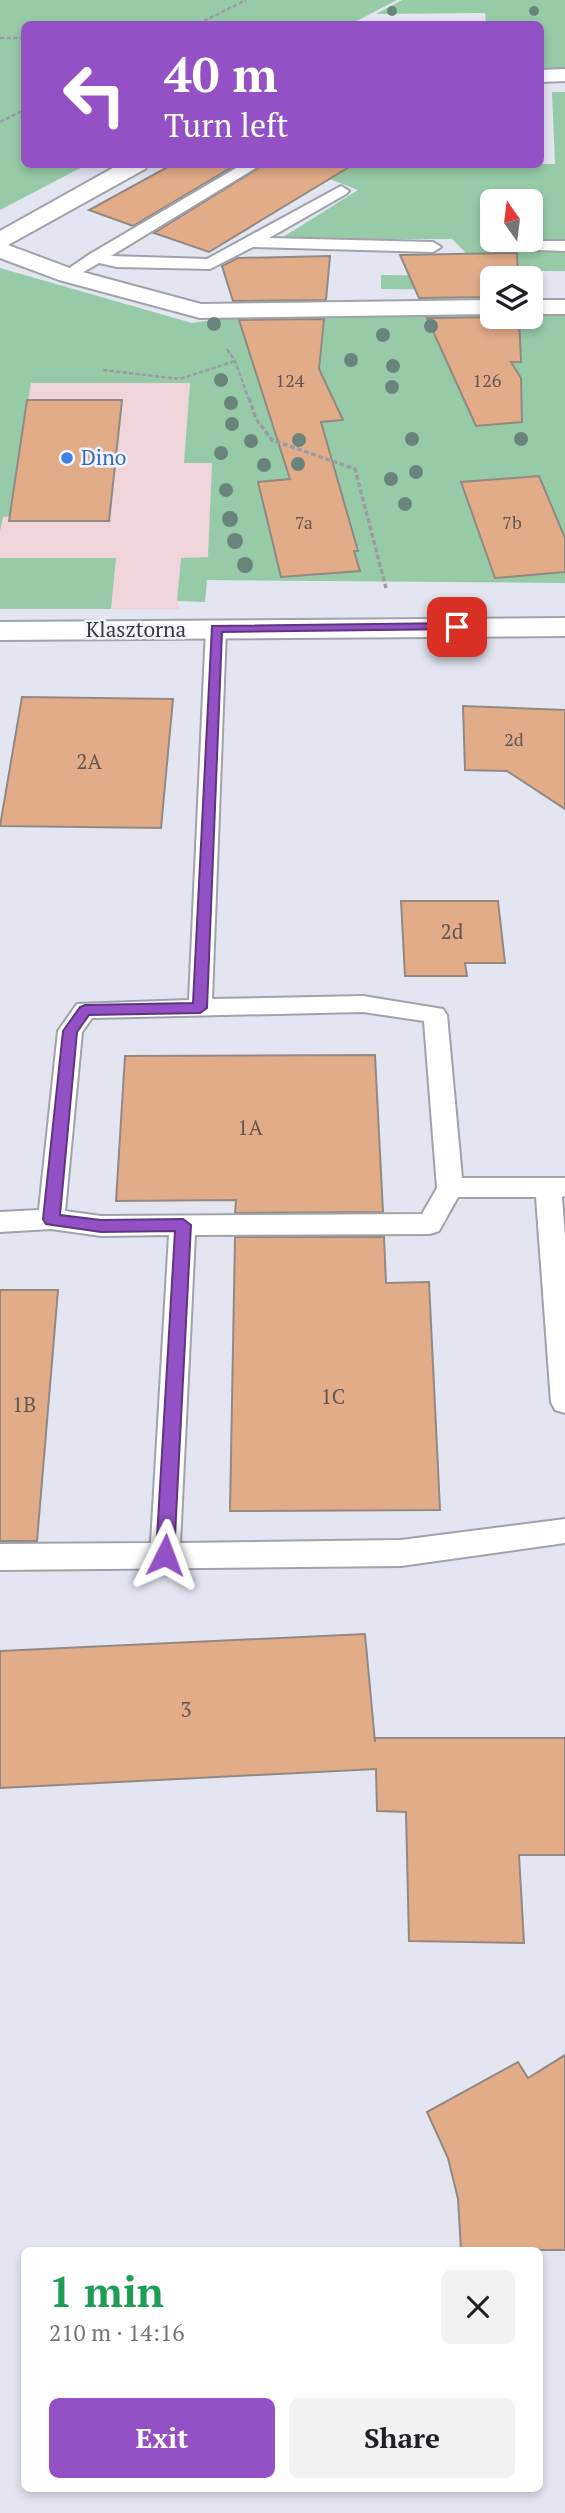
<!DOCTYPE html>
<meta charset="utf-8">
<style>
body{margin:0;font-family:"PT Serif",serif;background:#f2f2f2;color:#202124;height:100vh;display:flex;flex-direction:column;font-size:26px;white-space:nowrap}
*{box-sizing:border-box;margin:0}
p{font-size:23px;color:#757577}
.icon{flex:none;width:38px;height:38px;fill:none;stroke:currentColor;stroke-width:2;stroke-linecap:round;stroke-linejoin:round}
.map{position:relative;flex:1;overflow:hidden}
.sheet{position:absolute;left:21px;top:2247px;width:522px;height:245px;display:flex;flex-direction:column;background:#fff;border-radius:10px;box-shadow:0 4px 10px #0003}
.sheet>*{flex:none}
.hud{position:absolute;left:21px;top:21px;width:523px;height:147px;border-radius:10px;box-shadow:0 4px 10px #0003;background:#9351c5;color:#fff;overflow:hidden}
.needle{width:46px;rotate:346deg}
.controls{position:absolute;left:480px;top:189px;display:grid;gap:14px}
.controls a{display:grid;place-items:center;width:63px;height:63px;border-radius:10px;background:#fff;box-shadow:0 4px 10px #0003;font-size:35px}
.pin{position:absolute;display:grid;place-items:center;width:60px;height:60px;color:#fff;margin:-30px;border-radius:14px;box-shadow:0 4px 10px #0006}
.me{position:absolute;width:77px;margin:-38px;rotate:3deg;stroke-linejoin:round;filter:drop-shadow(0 0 5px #0008)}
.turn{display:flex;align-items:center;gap:24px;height:147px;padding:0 28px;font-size:32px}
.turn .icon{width:91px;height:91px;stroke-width:2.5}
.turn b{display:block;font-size:49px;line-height:60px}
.round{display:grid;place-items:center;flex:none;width:74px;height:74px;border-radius:10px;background:#f2f2f2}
.headline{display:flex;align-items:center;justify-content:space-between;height:119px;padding:0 28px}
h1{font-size:42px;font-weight:700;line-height:52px;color:#1e9e55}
.primary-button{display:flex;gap:14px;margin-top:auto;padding:14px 28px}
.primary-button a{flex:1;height:80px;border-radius:10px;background:#9351c5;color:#fff;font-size:28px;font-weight:700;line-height:80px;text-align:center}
.primary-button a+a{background:#f2f2f2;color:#202124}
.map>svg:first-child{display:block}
.commercial{fill:#efd5da}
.green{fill:#97cba8;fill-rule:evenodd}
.building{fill:#e2ac89;stroke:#938983;stroke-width:2}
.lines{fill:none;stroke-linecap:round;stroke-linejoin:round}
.service-casing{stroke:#a0a2ac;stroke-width:4}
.minor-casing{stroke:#a0a2ac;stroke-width:4}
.tertiary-casing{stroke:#a0a2ac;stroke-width:4}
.path-far1{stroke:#9b9da5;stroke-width:2.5;stroke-dasharray:4.5 2;stroke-linecap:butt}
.path{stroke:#9b9da5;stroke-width:3.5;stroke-dasharray:5 2.5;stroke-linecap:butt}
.service{fill:#fff;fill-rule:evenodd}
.minor{fill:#fff;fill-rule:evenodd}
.tertiary{fill:#fff;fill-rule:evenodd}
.tree{fill:#69847b}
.route{fill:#9351c5;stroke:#603580;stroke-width:2}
.shop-dot{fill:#3f7fe0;stroke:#f1f3fe;stroke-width:2.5}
.labels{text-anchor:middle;stroke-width:5;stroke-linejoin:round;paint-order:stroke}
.far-number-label{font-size:18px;fill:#645752}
.far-shop-label{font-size:21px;fill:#366cbe;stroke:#f1f3fe;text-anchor:start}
.far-street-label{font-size:21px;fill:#3a3b3f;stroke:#f1f3fe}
.number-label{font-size:21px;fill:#645752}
</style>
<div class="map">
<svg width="565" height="2513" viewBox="0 0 565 2513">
<rect width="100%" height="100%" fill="#e3e6f1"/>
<!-- commercial -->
<path class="commercial" d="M0,383H190L184,463H212L208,558H181L177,601L180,609H0Z"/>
<!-- green -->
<path class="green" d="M0,0H397L351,24H24V164L86,165L0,210Z
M402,0H565V70H541V24H486L485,13L376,14Z
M552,92H565V271H534L538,290H530V278H492V290L381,289V275L469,276L468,255L452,239H280L358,190L304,169L337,164H555ZM492,201H530V240H492Z
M0,268L192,323L262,312L492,313V317L565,314V583L207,580L205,602L177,601L181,558L208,557L212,463H184L190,383H31L10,516L3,517L0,531Z
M0,558H116L111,609H0Z"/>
<!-- building -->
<path class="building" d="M173,164H237L133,226L89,210Z
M265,164H354L209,252L154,233Z
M517,253L518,278H492V297L419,298L400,255Z
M330,256L326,300L233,301L222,266L238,258Z
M519,317L521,362H511L521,378L522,422L476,426L427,318Z
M324,319L319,369L343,420L321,422L358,551H354L360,571L281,577L258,482L290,479L239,320Z
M27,400H122L109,521H9Z
M539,476L565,538V572L495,578L461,482Z
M22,697L173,699L161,828L0,826Z
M463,706L565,710V809L507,771L465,770Z
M401,901H498L505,963H465L467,976H405Z
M375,1055L383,1212L235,1213L236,1200L116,1201L125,1056Z
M235,1237H384L386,1283L429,1282L440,1510L230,1511Z
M0,1290H58L37,1541H0Z
M365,1634L375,1742V1738H565V1855H519L524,1943L409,1941L406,1812L377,1811L376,1769L0,1788V1651Z
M565,2055V2250H461L458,2199L448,2158L427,2112L518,2062L528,2078Z"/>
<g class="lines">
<!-- service casing -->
<g class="service-casing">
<path id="service" d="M243,164H262L111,256L207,259L341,186L349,191L346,194L269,238L433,242L441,247L433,252L253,247L210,269L117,267L99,263L73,278H61L59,275L90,254Z
M514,241H565V251L508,249L506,246L508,243Z
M216,623L223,625L226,629L212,999L363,996L443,1009L447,1015L462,1178H565V1196L562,1197L565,1237V1413L555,1410L551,1402L536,1197H458L439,1231L430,1234L195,1235L180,1543L401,1540L565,1519V1543L401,1566L0,1570V1544L151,1543L169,1235L101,1236L51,1229L0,1232V1212L39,1210L58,1031L77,1004L189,1000L206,629L209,625ZM363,1012L424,1021L437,1188L422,1214L101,1216L65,1211L82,1032L92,1018Z"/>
</g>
<!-- minor casing -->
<g class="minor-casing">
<path id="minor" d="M565,69V81L541,82V70Z
M120,164H148L145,169L8,245L75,270L201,304L492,300V314L200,318L59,280L0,258V231Z
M530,300H565V314H530Z"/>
</g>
<!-- tertiary casing -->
<g class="tertiary-casing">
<path id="tertiary" d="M565,618V636L0,640V622Z"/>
</g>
<!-- path-far1 -->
<path class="path-far1" d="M198,24L246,0
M0,38H24
M0,122L24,110
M227,349L235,361L249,400
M103,370L180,379L235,361"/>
<!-- path -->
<path class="path" d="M249,398L256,419L272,440L355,469L386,588"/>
<!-- service -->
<use href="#service" class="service"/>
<!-- minor -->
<use href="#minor" class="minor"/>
<!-- tertiary -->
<use href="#tertiary" class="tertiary"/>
</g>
<!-- trees -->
<g class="tree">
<circle cx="392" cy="11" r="5"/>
<circle cx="534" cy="11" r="5"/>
<circle cx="214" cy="324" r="7"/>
<circle cx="431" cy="326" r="7"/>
<circle cx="383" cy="335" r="7"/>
<circle cx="351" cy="360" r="7"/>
<circle cx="393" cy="366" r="7"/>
<circle cx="221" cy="380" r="7"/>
<circle cx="392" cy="387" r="7"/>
<circle cx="231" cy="403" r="7"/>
<circle cx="232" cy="424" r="7"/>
<circle cx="412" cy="439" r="7"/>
<circle cx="521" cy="439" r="7"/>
<circle cx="299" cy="440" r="7"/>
<circle cx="251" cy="441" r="7"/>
<circle cx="221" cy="453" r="7"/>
<circle cx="298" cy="464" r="7"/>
<circle cx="264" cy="465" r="7"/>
<circle cx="416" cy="472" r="7"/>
<circle cx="391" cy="479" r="7"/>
<circle cx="226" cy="490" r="7"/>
<circle cx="405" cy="504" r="7"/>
<circle cx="230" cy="519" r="8"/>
<circle cx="235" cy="541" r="8"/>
<circle cx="245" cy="565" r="8"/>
</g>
<!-- route -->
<path class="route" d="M457,623L461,624V629L222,632L207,1008L200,1013L89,1015L77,1032L60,1215L101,1220L183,1219L191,1225L174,1555L171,1560L165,1562L159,1560L156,1555L175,1231L101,1232L46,1224L43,1219L63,1031L80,1007L85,1005L193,1003L212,626Z"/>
<!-- markers -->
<circle class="shop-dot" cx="67" cy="458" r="7"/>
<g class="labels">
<!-- far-number labels -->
<g class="far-number-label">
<text x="290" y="387">124</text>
<text x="487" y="387">126</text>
<text x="304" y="529">7a</text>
<text x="512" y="529">7b</text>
<text x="514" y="746">2d</text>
</g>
<!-- far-shop labels -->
<g class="far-shop-label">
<text x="81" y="465">Dino</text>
</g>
<!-- far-street labels -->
<g class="far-street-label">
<text x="136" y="637">Klasztorna</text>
</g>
<!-- number labels -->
<g class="number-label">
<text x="89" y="769">2A</text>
<text x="452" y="939">2d</text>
<text x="250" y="1135">1A</text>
<text x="333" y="1404">1C</text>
<text x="24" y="1412">1B</text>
<text x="186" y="1717">3</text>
</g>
</g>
</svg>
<div class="controls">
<a><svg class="needle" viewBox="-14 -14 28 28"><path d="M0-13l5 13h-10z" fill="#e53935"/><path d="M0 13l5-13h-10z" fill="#757577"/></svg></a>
<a><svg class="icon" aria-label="layers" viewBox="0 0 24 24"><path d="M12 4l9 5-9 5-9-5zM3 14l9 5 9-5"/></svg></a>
</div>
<div class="pin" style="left:457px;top:627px;background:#d93025"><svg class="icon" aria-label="arrive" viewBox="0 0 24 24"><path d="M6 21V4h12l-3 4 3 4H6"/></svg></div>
<svg class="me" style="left:165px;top:1555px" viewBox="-20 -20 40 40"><path d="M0-17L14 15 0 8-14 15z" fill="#9351c5" stroke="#fff" stroke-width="4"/></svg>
<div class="hud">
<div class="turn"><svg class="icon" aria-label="left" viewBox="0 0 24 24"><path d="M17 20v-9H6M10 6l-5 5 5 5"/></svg><div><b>40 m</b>Turn left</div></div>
</div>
<section class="sheet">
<div class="headline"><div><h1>1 min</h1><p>210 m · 14:16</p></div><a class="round"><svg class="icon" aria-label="close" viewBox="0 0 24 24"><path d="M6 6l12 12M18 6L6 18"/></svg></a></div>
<div class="primary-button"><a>Exit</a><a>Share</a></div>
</section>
</div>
